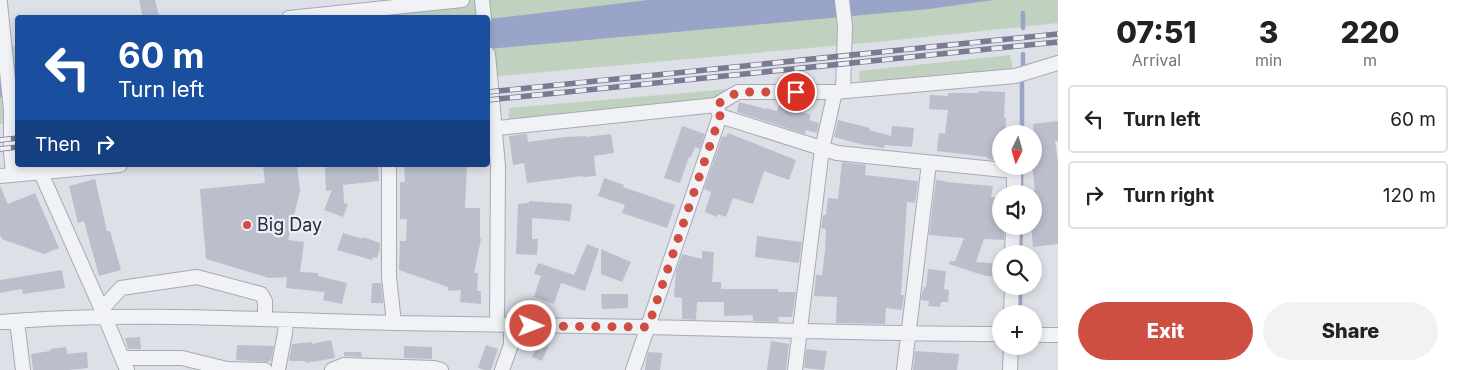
<!DOCTYPE html>
<style>
body{margin:0;font-family:Inter,sans-serif;background:#f2f2f2;color:#222;height:100vh;display:flex;flex-direction:column;font-size:19px;white-space:nowrap}
*{box-sizing:border-box;margin:0}
p{font-size:16px;color:#767676}
.icon{flex:none;width:28px;height:28px;fill:none;stroke:currentColor;stroke-width:2;stroke-linecap:round;stroke-linejoin:round}
.map{position:relative;flex:1;overflow:hidden}
.drawer{display:flex;flex-direction:column;background:#fff;width:400px}
.drawer>*{flex:none}
.top-card{position:absolute;left:15px;top:15px;width:475px;height:152px;border-radius:5px;box-shadow:0 2px 8px #0003;background:#1a4fa0;color:#fff;overflow:hidden}
.needle{width:32px;rotate:185deg}
.fabs{position:absolute;left:992px;top:125px;display:grid;gap:10px}
.fabs a{display:grid;place-items:center;width:50px;height:50px;border-radius:50%;background:#fff;box-shadow:0 2px 8px #0003;font-size:25px}
.pin{position:absolute;display:grid;place-items:center;width:42px;height:42px;color:#fff;margin:-21px;border:2px solid #fff;border-radius:50%;box-shadow:0 1px 5px #0007}
.me{position:absolute;width:55px;margin:-28px;rotate:91deg;stroke-linejoin:round;filter:drop-shadow(0 0 4px #0008)}
.turn{display:flex;align-items:center;gap:18px;height:105px;padding:0 20px;font-size:22px}
.turn .icon{width:65px;height:65px;stroke-width:2.5}
.turn b{display:block;font-size:35px;line-height:42px}
.then{display:flex;align-items:center;height:48px;padding:0 20px;background:#0003;gap:10px;font-size:19px}
.eta{display:flex;justify-content:space-evenly;align-items:center;height:85px;text-align:center}
.eta b{font-size:30px;font-weight:800;line-height:35px}
.button{display:flex;gap:10px;margin-top:auto;padding:10px 20px}
.button a{flex:1;height:58px;border-radius:30px;background:#ce4e42;color:#fff;font-size:20px;font-weight:800;line-height:58px;text-align:center}
.button a+a{background:#f2f2f2;color:#222}
ul{padding:0;list-style:none}
li{display:flex;align-items:center;gap:15px;height:68px;margin:0 10px 8px;padding:0 10px;border:2px solid #e0e0e0;border-radius:5px}
li div{flex:1}
li b{display:block;font-size:19px}
li em{font-style:normal}
main{display:flex;flex:1;min-height:0}
.map>svg:first-child{display:block}
.green{fill:#c0d2bf}
.water{fill:#99a5c8}
.lines{fill:none;stroke-linecap:round;stroke-linejoin:round}
.stream{stroke:#99a5c8;stroke-width:4.5}
.building{fill:#bbbecb}
.minor-casing{stroke:#a7a9b5;stroke-width:16}
.minor{stroke:#f1f2f6;stroke-width:14}
.rail-casing{stroke:#787b91;stroke-width:5.5}
.rail{stroke:#eeeff5;stroke-width:4;stroke-dasharray:11;stroke-linecap:butt}
.route{stroke:#ce4e42;stroke-width:9;stroke-dasharray:0 16.2}
.poi-dot{fill:#ce4e42;stroke:#eeeff5;stroke-width:2}
.labels{text-anchor:middle;stroke-width:4.5;stroke-linejoin:round;paint-order:stroke}
.poi-label{font-size:18px;fill:#272a3f;stroke:#eeeff5;text-anchor:start}
</style>
<main>
<div class="map">
<svg width="1058" height="370" viewBox="0 0 1058 370">
<rect width="100%" height="100%" fill="#dee0e8"/>
<!-- green -->
<path class="green" d="M461,0H1058V23L877,42L488,77V18H289Z
M17,46V122L0,124V48Z
M1010,55L1013,70L860,84L859,71Z
M730,89L716,105L508,123L509,108Z"/>
<!-- water -->
<path class="water" d="M648,0H994L929,9L488,49V19Z
M17,64V96L0,97V66Z"/>
<g class="lines">
<!-- stream -->
<path class="stream" d="M1023,28V13
M1023,65V54
M1022,134V82
M1021,194V166
M1020,254L1021,226
M1020,314V286"/>
</g>
<!-- building -->
<path class="building" d="M139,0H155L159,16L143,18Z
M978,91L1005,92L1004,118H1006L1005,134H1001V161L987,159V157L937,151L939,133L945,134L948,110L929,109L930,95L948,96V93H978Z
M739,102L766,109V108L777,111L779,105L811,115L809,120L819,123L817,133L806,130L805,134L737,112Z
M838,120L870,128L869,130L891,136L892,126L914,128L912,147L885,145L884,148L868,145V146L834,137Z
M1058,121V141H1055L1058,161V244L1033,247L1031,226H1034V190H1035L1032,166H1034V155H1037L1033,124Z
M682,126L705,134L700,149L695,147L691,157H689L680,183L664,178Z
M728,133L796,160L789,180L764,171L753,204L733,198L726,217L718,214L717,217L705,212L711,192L704,189L721,140L723,136L726,137Z
M527,134L528,142L564,137L586,136V137L611,134L614,153L594,156L596,176L583,177V176L527,183L524,163L513,165L509,136Z
M842,162L866,165L865,175L918,181L915,203L907,202L901,295H904L902,310L886,308L885,324L836,323L837,297L814,296L816,275H822L825,251L826,229L821,228L823,215H826L828,198L838,199Z
M263,165H297L300,191L288,240L304,242L300,272L318,273V276L347,283L342,304L323,300L325,292L286,288L287,277L269,278L206,259L200,189L265,183Z
M328,165H378L379,181L343,185L344,203L348,204L343,217L324,210L332,190L326,191L325,168L328,167Z
M404,165H467L465,208H480V238L481,239L474,273H478L477,291H481V304L460,302L461,290L448,291V287L399,270L400,241H406L407,219H400V182H405Z
M604,178L624,185L623,187L675,205L667,228L622,213L625,205L598,196Z
M95,179L107,231H110L121,270L99,276L84,221L78,223L69,186Z
M936,180L945,181V182L993,186L991,197L1001,198V226H1004V240L984,239L976,262L1001,264V278L982,275L949,264L950,261H955L964,238L929,235Z
M0,186L8,204L35,193L59,248L44,254L2,239L0,235Z
M529,201L572,204L570,221L532,218V239H538L537,255L516,254L518,204L529,203Z
M343,233L363,239V237L380,243V249L377,258L373,257L372,260L337,250Z
M757,236L802,242L799,263L755,257Z
M587,244L599,249L585,291L561,283L554,304L534,297L541,276L534,274L538,263L574,275Z
M601,249L631,262L622,282L601,274Z
M702,251L714,252L712,282H721V289H778V292H796L792,317H778L779,322L753,321V315L724,316V302H697L696,320L682,319V298L674,297L676,271L682,254L702,259Z
M928,269L946,271L944,289L949,290L948,302H941L940,307L928,306L929,301L921,300L923,289L924,290V287H926Z
M62,270L65,288L23,294L22,289L0,293V280Z
M372,283H381L383,303H371Z
M601,294H628V308L602,309Z
M140,337L141,349H128L125,338Z
M541,338L550,342L542,361L532,357Z
M331,340L335,358L306,363L305,361H289L292,344L312,342V344Z
M771,341L789,344L786,370H767Z
M237,345L274,346L271,361H268V362L236,360Z
M486,345L498,349L491,370H485L478,368Z
M404,346L432,347V359L404,358Z
M66,347L67,354L87,352L88,368L69,370H33L31,354L50,351V349Z
M806,349L827,351L824,370L804,368Z
M915,351L959,354L957,370H913Z
M344,352H361L362,357L344,356Z
M648,352L662,353L660,370H645L646,360Z"/>
<g class="lines">
<!-- minor casing -->
<g class="minor-casing">
<path id="minor" d="M482,0L484,18
M842,0L845,26L843,91
M0,3L11,110V152L13,175
M289,18L462,0
M488,54L498,166L497,325
M716,105L720,116L837,153L1014,171V194
M488,129L716,105L738,92H835L1015,76L1058,63
M389,165V277L394,323
M41,173L105,317L127,370
M0,176L120,165
M1012,254L1013,226
M102,309L121,288L197,277L261,294L265,301V319
M1011,314L1012,286
M17,321L23,370
M0,322C131,311 262,320 392,323C478,325 563,325 649,327C766,330 884,334 1001,334
M1034,335H1058
M122,358H182L227,369L265,370
M278,370L285,333L286,320
M332,370L344,365L434,368L441,370
M502,370L511,345V325
M633,370L720,116
M795,370L822,149L835,92
M904,370L929,163
M1010,370L1011,346"/>
</g>
<!-- minor -->
<use href="#minor" class="minor"/>
<!-- rail casing -->
<g class="rail-casing">
<path id="rail" d="M488,92L1058,34
M488,100L1058,42
M0,140L18,138
M0,149L18,147"/>
</g>
<!-- rail -->
<use href="#rail" class="rail"/>
</g>
<g class="lines">
<!-- route -->
<path class="route" d="M531,326L648,327L720,116L716,105L738,92H796"/>
</g>
<!-- markers -->
<circle class="poi-dot" cx="247" cy="225" r="5"/>
<g class="labels">
<!-- poi labels -->
<g class="poi-label">
<text x="257" y="231">Big Day</text>
</g>
</g>
</svg>
<div class="fabs">
<a><svg class="needle" viewBox="-14 -14 28 28"><path d="M0-13l5 13h-10z" fill="#e53935"/><path d="M0 13l5-13h-10z" fill="#767676"/></svg></a>
<a><svg class="icon" aria-label="sound" viewBox="0 0 24 24"><path d="M4 9h4l5-4v14l-5-4H4zM17 9q2 3 0 6"/></svg></a>
<a><svg class="icon" aria-label="search" viewBox="0 0 24 24"><circle cx="10" cy="10" r="6"/><path d="M15 15l6 6"/></svg></a>
<a>+</a>
</div>
<div class="pin" style="left:796px;top:92px;background:#d93025"><svg class="icon" aria-label="arrive" viewBox="0 0 24 24"><path d="M6 21V4h12l-3 4 3 4H6"/></svg></div>
<svg class="me" style="left:531px;top:326px" viewBox="-20 -20 40 40"><circle r="17" fill="#ce4e42" stroke="#fff" stroke-width="3"/><path d="M0-11L8 9 0 5-8 9z" fill="#fff"/></svg>
<div class="top-card">
<div class="turn"><svg class="icon" aria-label="left" viewBox="0 0 24 24"><path d="M17 20v-9H6M10 6l-5 5 5 5"/></svg><div><b>60 m</b>Turn left</div></div>
<div class="then">Then<svg class="icon" aria-label="right" viewBox="0 0 24 24"><path d="M7 20v-9h11M14 6l5 5-5 5"/></svg></div>
</div>
</div>
<section class="drawer">
<div class="eta">
<div><b>07:51</b><p>Arrival</p></div>
<div><b>3</b><p>min</p></div>
<div><b>220</b><p>m</p></div>
</div>
<ul>
<li><svg class="icon" aria-label="left" viewBox="0 0 24 24"><path d="M17 20v-9H6M10 6l-5 5 5 5"/></svg><div><b>Turn left</b></div><em>60 m</em></li>
<li><svg class="icon" aria-label="right" viewBox="0 0 24 24"><path d="M7 20v-9h11M14 6l5 5-5 5"/></svg><div><b>Turn right</b></div><em>120 m</em></li>
</ul>
<div class="button"><a>Exit</a><a>Share</a></div>
</section>
</main>
